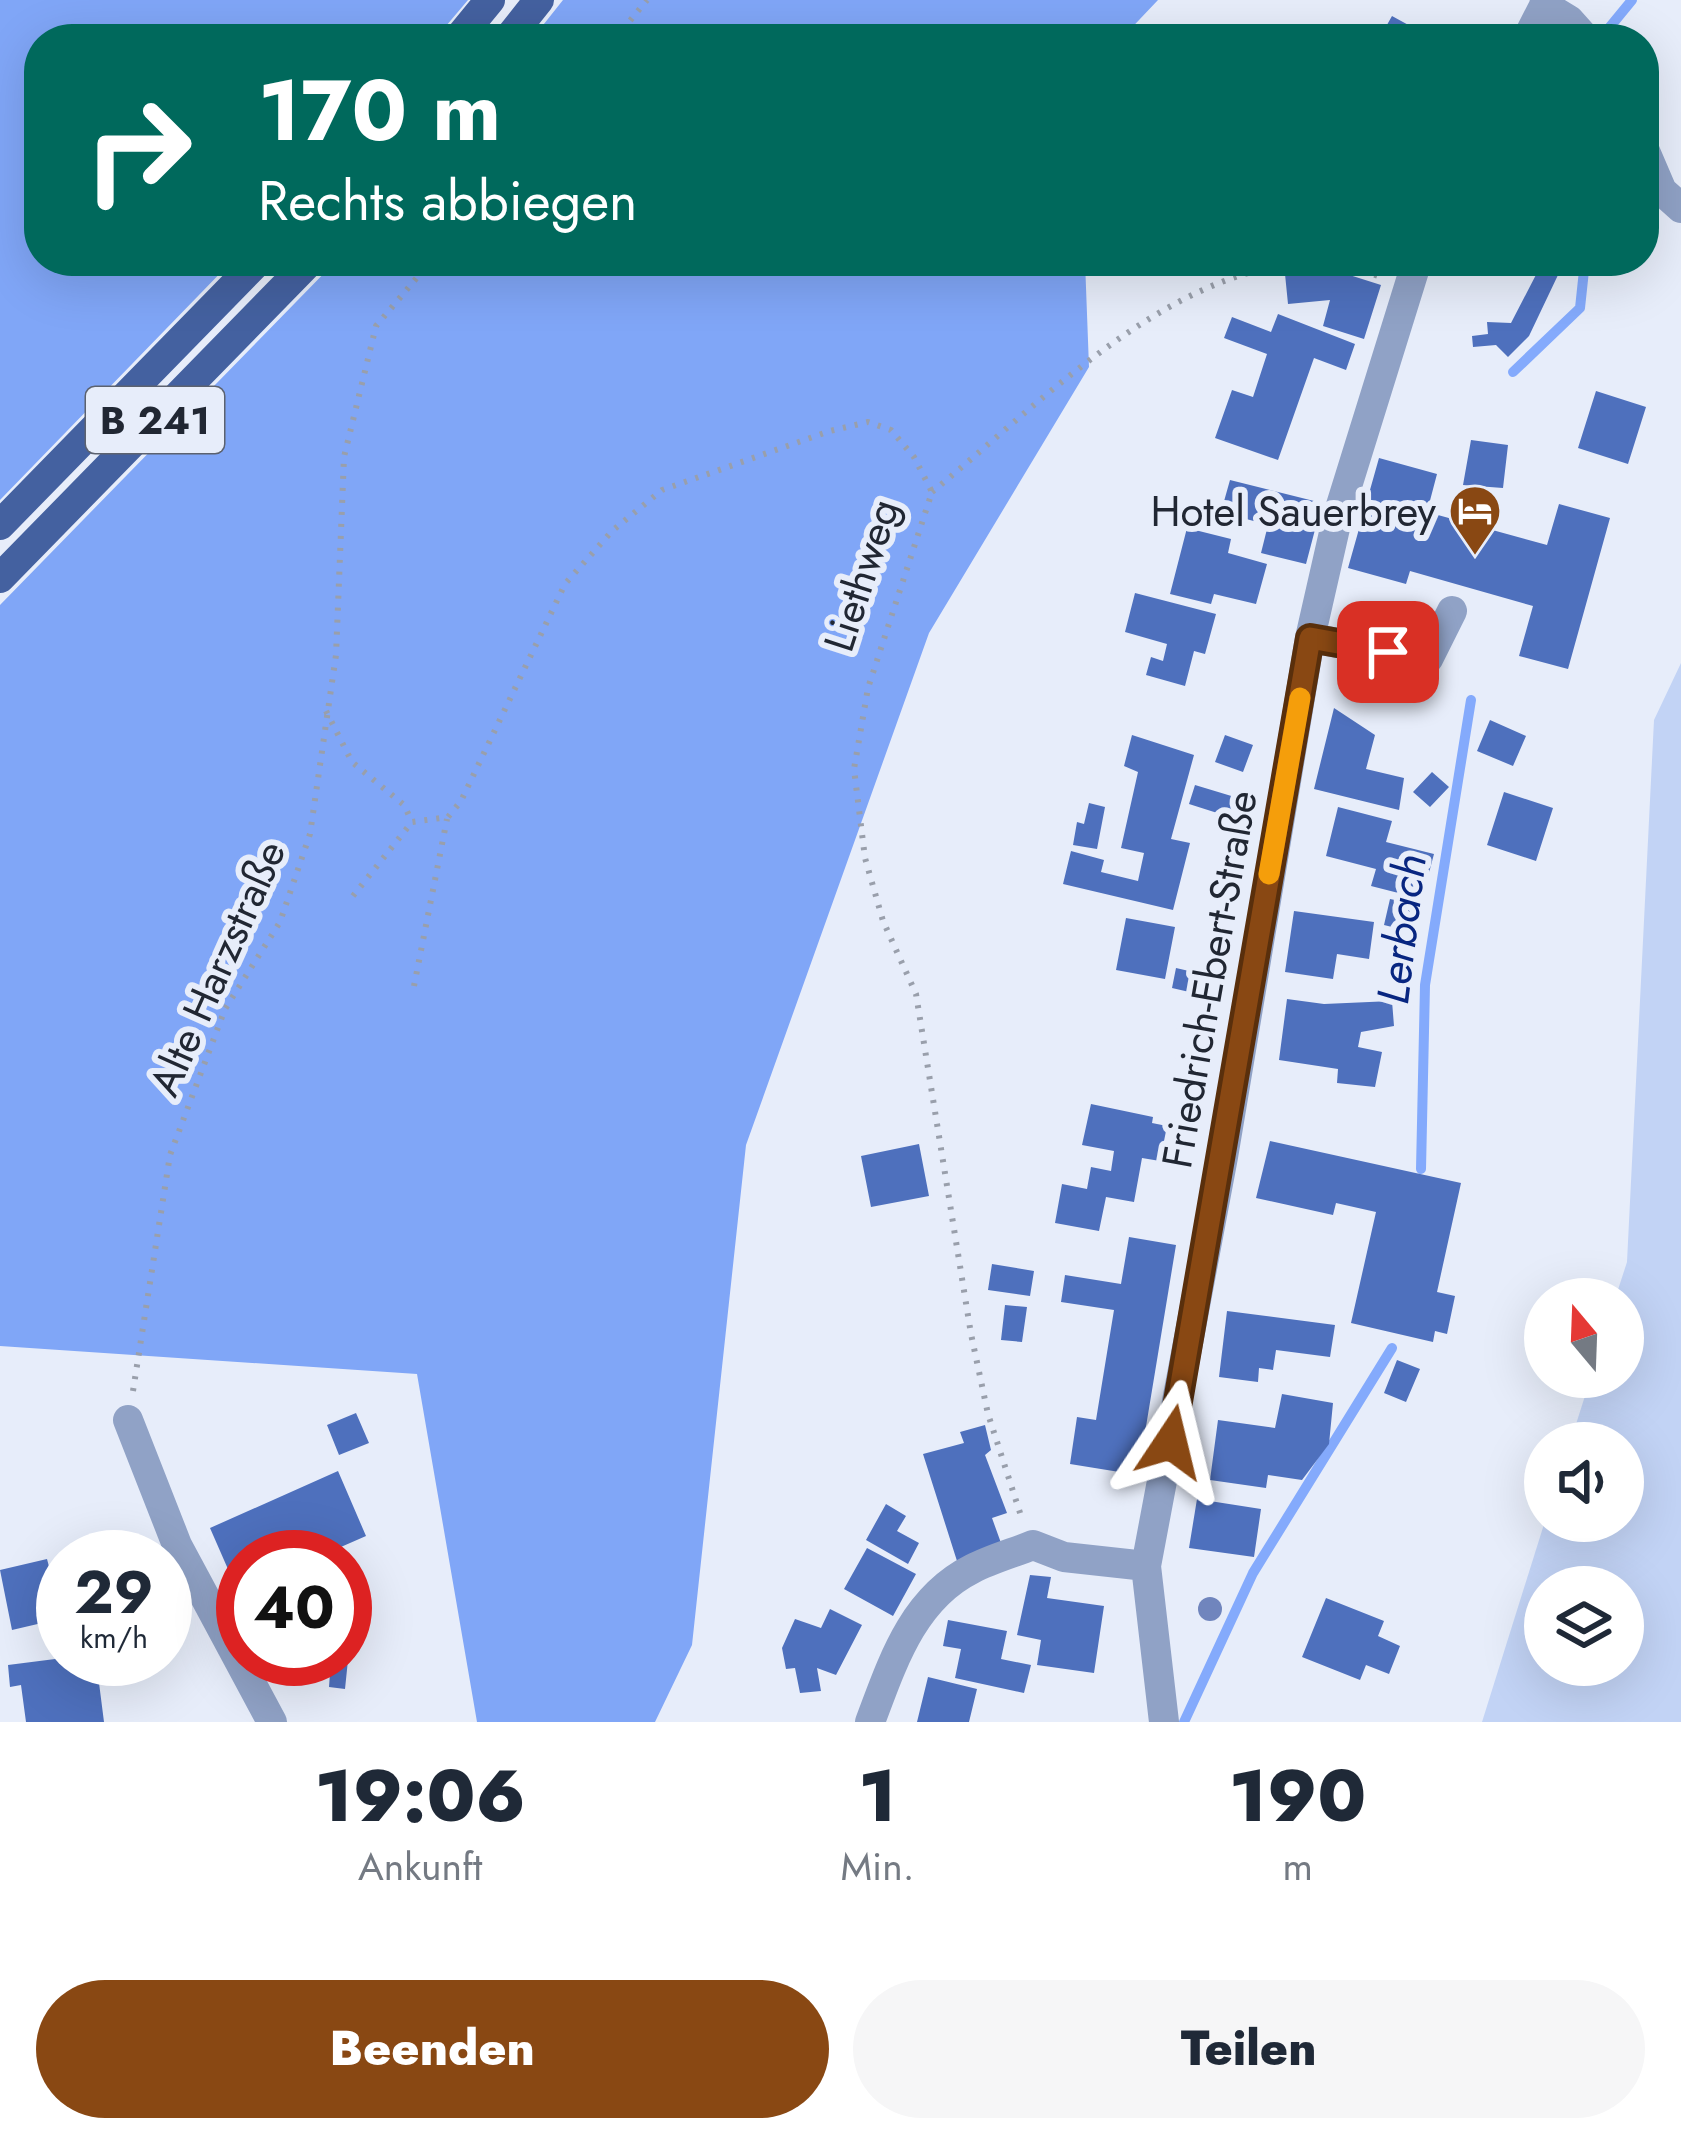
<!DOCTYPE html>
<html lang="de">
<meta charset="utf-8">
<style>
body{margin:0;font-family:Jost,sans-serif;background:#f6f6f7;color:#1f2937;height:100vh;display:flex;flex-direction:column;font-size:45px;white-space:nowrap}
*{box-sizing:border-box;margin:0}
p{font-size:39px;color:#747a83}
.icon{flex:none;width:66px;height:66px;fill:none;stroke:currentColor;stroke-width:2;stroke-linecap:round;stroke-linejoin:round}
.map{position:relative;height:1722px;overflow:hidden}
.details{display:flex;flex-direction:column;background:#fff;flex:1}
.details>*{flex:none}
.top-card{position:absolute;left:24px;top:24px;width:1635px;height:252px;border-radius:48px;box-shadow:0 12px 48px #0002;background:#00695c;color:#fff;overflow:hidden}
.needle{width:78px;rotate:341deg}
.buttons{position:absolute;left:1524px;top:1278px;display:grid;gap:24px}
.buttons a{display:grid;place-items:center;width:120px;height:120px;border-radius:50%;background:#fff;box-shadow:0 12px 48px #0002;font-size:60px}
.speed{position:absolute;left:36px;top:1530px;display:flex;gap:24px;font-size:60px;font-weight:700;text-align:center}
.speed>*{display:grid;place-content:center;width:156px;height:156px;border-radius:50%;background:#fff;box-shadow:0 12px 48px #0002;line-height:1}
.speed small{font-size:30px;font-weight:400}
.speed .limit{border:18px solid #d22;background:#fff;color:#111}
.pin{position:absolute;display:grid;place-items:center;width:102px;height:102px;color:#fff;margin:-51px;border-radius:24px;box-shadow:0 6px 18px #0006}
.me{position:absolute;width:132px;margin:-66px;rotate:10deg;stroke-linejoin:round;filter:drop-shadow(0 0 9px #0008)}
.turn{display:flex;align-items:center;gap:42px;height:252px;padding:0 36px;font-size:54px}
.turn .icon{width:156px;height:156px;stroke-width:2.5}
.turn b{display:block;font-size:84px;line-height:102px}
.eta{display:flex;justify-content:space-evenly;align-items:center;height:204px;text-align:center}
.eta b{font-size:72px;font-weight:800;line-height:84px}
.button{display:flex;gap:24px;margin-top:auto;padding:24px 36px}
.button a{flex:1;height:138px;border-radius:72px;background:#894813;color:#fff;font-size:48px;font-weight:800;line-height:138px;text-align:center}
.button a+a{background:#f6f6f7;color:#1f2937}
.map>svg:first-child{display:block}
.green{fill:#c2d3f5;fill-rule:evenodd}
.forest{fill:#80a6f7}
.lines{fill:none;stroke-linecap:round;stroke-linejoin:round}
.stream{stroke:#84aafc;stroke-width:10}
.building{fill:#4e70bd}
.path{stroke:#999fab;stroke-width:6;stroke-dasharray:3 9;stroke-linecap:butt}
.minor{stroke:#90a2c6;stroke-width:30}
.major{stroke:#4461a0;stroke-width:30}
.tree{fill:#7085bd}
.route-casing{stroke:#592f0c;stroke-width:30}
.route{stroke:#894813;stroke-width:21}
.slow{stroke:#f59e0b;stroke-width:21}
.labels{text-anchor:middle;stroke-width:12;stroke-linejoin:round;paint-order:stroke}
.shield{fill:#e7edfa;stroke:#5c626f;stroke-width:3}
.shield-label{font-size:39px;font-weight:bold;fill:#212733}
.poi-label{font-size:42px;fill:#212733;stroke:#e7edfa;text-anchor:end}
.street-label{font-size:42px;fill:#212733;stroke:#e7edfa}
.water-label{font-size:45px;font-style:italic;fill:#082681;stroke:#e7edfa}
</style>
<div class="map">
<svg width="1681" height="1722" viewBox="0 0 1681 1722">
<rect width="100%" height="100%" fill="#e7edfa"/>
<!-- green -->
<path class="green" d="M1681,663V1722H1482L1545,1521H1623V1443H1570L1591,1377H1623V1299H1615L1627,1262L1654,720ZM1545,1587H1623V1665H1545Z"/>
<!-- forest -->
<path class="forest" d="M0,0H468L435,39H39V261H232L0,500Z
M563,0H1158L1121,39H532Z
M336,261H1085L1089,367L929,633L746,1145L692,1645L655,1722H477L417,1374L0,1346V605Z"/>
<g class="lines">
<!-- stream -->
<path class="stream" d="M1600,39L1632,0
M1513,372L1580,308L1585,261
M1421,1169L1425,985L1471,700
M1184,1722L1253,1573L1392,1348"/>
</g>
<!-- building -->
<path class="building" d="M1392,16L1434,39H1379Z
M1540,267L1558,275L1529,336L1508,357L1496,345L1473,347L1472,336L1488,334L1487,322L1511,323Z
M1340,272L1381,285L1364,339L1323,326L1330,300L1288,304L1285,274Z
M1278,314L1355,344L1346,370L1314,358L1278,460L1215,438L1232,390L1253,397L1267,354L1224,338L1232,317L1271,332Z
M1596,391L1646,407L1628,464L1578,448Z
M1471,440L1508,445L1503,488L1463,485Z
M1379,458L1437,474L1427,512L1547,545L1559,504L1610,518L1568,669L1519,656L1533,606L1410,571L1406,584L1348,568Z
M1230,480L1322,503L1306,564L1261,553L1268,525L1221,512Z
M1187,528L1231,539L1228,553L1267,564L1256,604L1214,594L1211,604L1170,594Z
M1135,593L1216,614L1205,654L1194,651L1185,686L1146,675L1151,657L1163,661L1167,644L1125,632Z
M1334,708L1375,735L1366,769L1404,778L1399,810L1314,789Z
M1490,720L1526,736L1513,766L1477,751Z
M1132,735L1194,755L1171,839L1190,843L1173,910L1063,884L1071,851L1104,860L1101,872L1138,881L1144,853L1121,848L1138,772L1124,766Z
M1225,735L1253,745L1243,772L1215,762Z
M1432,772L1449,787L1430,807L1413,792Z
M1195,785L1238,798L1233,818L1189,804Z
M1504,792L1553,808L1536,861L1487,845Z
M1089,803L1105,807L1097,849L1073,845L1077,822L1084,824Z
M1338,807L1392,821L1386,842L1434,854L1422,899L1371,886L1376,869L1326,856Z
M1390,899L1419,905L1412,932L1384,925Z
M1294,911L1374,922L1369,959L1337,954L1333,979L1285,972Z
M1126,918L1175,927L1165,979L1116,970Z
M1176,968L1215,977L1211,997L1172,988Z
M1287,999L1324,1004L1392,1001L1394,1026L1361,1032L1358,1047L1382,1052L1375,1087L1337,1083L1338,1069L1279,1060Z
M1091,1104L1153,1117L1152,1123L1167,1126L1160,1161L1142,1158L1134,1202L1106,1197L1099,1231L1055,1223L1062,1184L1087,1189L1091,1167L1111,1171L1114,1151L1082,1145Z
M1270,1141L1461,1183L1437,1292L1455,1296L1447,1334L1435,1331L1433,1342L1351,1323L1376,1212L1336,1203L1333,1215L1256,1198Z
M919,1144L929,1196L871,1207L861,1156Z
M1129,1237L1176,1245L1138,1475L1070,1464L1077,1417L1096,1420L1114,1310L1061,1302L1065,1275L1121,1284Z
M992,1264L1034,1271L1030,1296L988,1290Z
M1005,1305L1027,1307L1022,1342L1001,1340Z
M1227,1311L1335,1325L1330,1357L1276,1350L1273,1370L1259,1368L1258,1382L1219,1377Z
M1397,1360L1420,1369L1406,1402L1384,1393Z
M1282,1394L1333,1403L1329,1444L1302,1480L1268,1475L1266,1488L1210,1480L1218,1420L1275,1428Z
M356,1413L369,1443L339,1455L327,1425Z
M985,1425L991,1450L985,1455L1007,1513L992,1518L1001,1543L957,1561L923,1454L964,1443L960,1432Z
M338,1471L366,1536L318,1557H243V1590L238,1592L210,1528Z
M1197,1499L1261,1509L1254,1557L1189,1548Z
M886,1504L906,1516L897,1531L919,1543L908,1564L866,1540Z
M867,1548L916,1574L893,1616L844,1589Z
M47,1559L52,1578L63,1576V1629L59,1619L12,1630L0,1570Z
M1030,1575L1051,1577L1047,1598L1104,1606L1094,1673L1037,1665L1041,1640L1017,1635Z
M1326,1598L1384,1621L1378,1636L1400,1646L1389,1674L1366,1665L1360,1680L1302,1657Z
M830,1609L862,1625L836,1675L817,1668L821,1691L800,1693L795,1668L786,1669L782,1648L795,1619L821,1628Z
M948,1620L1007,1631L1001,1659L1031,1665L1024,1693L955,1678L961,1649L943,1646Z
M63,1658L85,1659L87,1676L98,1675L104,1722H26L21,1685L10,1687L8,1665Z
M331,1659L348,1660L345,1689L329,1687Z
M928,1677L977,1689L969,1722H917Z"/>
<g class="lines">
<!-- path -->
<path class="path" d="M615,39L647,0
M932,492C1035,408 1162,274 1301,263C1329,260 1356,269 1382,277
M326,711L352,762L404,805L412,822L448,817L461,801L565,584L612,531L662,490L830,431L868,422L891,430L914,457L932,492L868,688L854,769L865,858L883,921L916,994L971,1334L988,1414L1022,1519
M353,896L412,822
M414,986L447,819
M133,1391L170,1155L225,1009L280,922L310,834L336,655L344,457L376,326L431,261"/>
<!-- minor -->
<path class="minor" d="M1544,5L1569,20L1586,39
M1527,39L1547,0
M1644,149L1662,191L1681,208
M1310,638L1428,659L1452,611
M128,1420L177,1545L272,1722
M870,1722C892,1664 912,1599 972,1569C991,1559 1013,1553 1033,1545L1064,1557L1146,1566
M1164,1722L1146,1566L1223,1157L1310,638L1338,515L1417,261"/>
<!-- major -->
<path class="major" d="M458,39L490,0
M508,39L539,0
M0,525L258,261
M0,578L310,261"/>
</g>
<!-- trees -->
<circle class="tree" cx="1210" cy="1609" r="12"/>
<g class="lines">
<!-- route casing -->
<g class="route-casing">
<path id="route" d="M1171,1442L1310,638L1388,652"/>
</g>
<!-- route -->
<use href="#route" class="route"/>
<!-- slow -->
<path class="slow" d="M1269,874L1300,698"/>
</g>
<!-- icons -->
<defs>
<g id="hotel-pin" transform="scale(2.7)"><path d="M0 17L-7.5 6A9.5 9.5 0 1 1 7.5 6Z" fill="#894813" stroke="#e7edfa"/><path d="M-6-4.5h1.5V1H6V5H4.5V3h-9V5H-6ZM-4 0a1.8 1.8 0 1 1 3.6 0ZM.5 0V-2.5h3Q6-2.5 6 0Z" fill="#fff"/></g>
</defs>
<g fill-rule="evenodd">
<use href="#hotel-pin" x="1475" y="511"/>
</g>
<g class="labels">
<!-- shield labels -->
<rect class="shield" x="86" y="387" width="138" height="66" rx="9"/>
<g class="shield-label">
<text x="155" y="434">B 241</text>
</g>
<!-- poi labels -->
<g class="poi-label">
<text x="1436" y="526">Hotel Sauerbrey</text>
</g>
<!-- street labels -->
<g class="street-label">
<text transform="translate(861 575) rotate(-72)" y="15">Liethweg</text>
<text transform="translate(217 968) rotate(-66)" y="15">Alte Harzstraße</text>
<text transform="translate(1209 979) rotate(-80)" y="15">Friedrich-Ebert-Straße</text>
</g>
<!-- water labels -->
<g class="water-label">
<text transform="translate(1401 929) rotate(-83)" y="16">Lerbach</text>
</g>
</g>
</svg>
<div class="buttons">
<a><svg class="needle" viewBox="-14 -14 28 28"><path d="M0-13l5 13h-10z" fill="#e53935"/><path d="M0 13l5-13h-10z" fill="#747a83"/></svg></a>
<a><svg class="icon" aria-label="sound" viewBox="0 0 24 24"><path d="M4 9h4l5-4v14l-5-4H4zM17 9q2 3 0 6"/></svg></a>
<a><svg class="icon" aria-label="layers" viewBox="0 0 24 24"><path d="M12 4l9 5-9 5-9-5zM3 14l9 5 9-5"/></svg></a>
</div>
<div class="speed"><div>29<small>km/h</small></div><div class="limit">40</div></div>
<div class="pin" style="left:1388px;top:652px;background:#d93025"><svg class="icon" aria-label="arrive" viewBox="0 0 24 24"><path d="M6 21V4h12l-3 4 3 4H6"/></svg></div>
<svg class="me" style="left:1171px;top:1442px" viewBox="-20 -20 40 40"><path d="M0-17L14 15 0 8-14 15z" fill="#894813" stroke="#fff" stroke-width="4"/></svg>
<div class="top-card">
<div class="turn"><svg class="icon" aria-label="right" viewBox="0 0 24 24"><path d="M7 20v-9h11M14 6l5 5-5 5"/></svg><div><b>170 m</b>Rechts abbiegen</div></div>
</div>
</div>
<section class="details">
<div class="eta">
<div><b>19:06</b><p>Ankunft</p></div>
<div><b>1</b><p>Min.</p></div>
<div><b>190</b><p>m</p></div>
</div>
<div class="button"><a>Beenden</a><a>Teilen</a></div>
</section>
